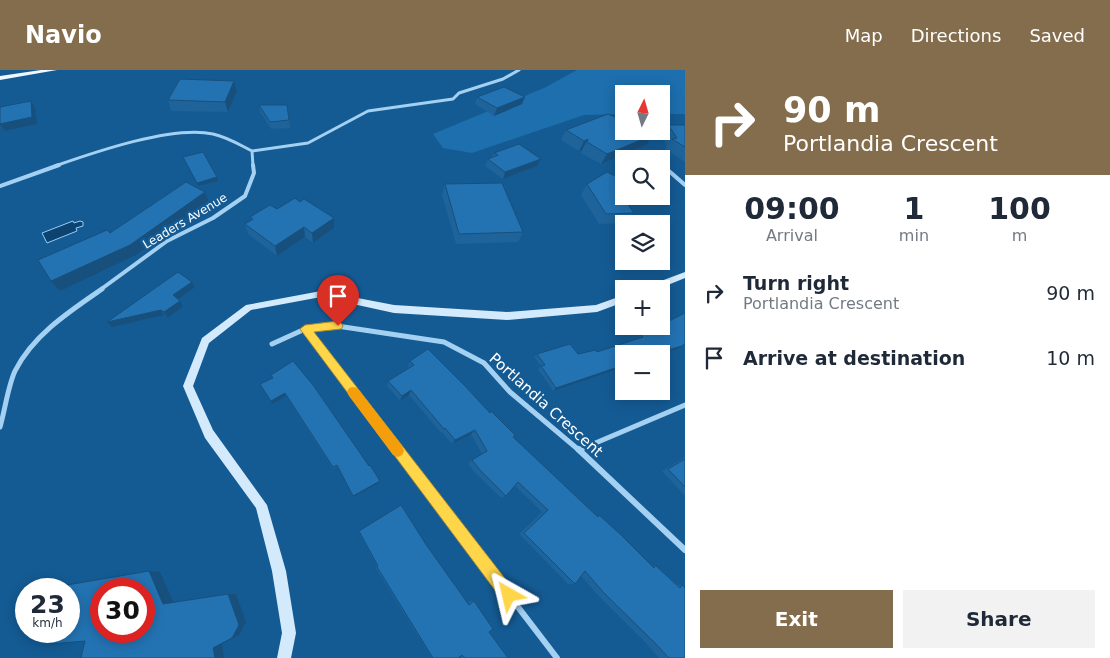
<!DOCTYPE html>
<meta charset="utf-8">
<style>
body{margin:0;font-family:"DejaVu Sans",sans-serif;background:#f2f2f3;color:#1f2937;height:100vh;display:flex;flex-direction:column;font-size:19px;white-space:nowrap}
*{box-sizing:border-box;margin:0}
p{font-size:16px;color:#747a83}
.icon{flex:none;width:28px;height:28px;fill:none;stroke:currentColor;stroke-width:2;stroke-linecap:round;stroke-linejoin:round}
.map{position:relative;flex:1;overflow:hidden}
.panel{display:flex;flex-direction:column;background:#fff;width:425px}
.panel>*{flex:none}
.guide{background:#846d4c;color:#fff;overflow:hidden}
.needle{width:32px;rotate:5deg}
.tools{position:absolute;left:615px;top:15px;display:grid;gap:10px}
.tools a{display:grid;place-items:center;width:55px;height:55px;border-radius:0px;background:#fff;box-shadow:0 2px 12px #0003;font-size:25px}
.speed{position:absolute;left:15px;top:508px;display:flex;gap:10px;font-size:25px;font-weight:700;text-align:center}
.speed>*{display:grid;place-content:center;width:65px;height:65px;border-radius:50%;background:#fff;box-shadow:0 2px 12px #0003;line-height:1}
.speed small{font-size:12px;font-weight:400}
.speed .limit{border:8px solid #d22;background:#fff;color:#111}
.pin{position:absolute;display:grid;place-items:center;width:42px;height:42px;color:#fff;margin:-51px -21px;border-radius:50% 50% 50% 0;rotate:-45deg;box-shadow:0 0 5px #0007}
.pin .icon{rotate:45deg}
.me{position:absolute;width:55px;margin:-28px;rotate:323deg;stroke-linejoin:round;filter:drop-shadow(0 0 4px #0008)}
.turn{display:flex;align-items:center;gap:18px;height:105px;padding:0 15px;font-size:22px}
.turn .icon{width:65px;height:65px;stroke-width:2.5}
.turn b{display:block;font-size:35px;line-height:42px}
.eta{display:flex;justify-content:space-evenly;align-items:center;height:85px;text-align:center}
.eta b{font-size:30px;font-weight:800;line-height:35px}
.cta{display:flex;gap:10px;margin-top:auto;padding:10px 15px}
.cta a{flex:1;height:58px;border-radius:0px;background:#846d4c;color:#fff;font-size:20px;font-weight:800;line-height:58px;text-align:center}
.cta a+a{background:#f2f2f3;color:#1f2937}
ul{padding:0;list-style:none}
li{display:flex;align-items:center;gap:15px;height:65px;padding:0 15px}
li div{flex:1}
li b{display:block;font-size:19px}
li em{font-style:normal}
header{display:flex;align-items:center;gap:30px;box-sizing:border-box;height:70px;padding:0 25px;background:#846d4c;color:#fff}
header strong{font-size:24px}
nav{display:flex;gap:28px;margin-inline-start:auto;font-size:18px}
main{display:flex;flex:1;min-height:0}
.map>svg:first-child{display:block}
.green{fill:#1d6fae}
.water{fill:#0d4371;stroke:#96cdf5}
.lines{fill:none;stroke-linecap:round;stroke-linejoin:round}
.street-far3{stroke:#a4d0f2;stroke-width:3}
.street-far2{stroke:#a4d0f2;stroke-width:4}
.street-far1{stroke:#a4d0f2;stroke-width:5}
.street{stroke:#a4d0f2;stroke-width:6}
.secondary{fill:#d3e9fc;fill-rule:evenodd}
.primary{fill:#eff7ff;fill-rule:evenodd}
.wall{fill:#1e639a}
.shaded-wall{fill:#18507d}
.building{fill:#2373b3;stroke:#18507d;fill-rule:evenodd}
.route{fill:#ffd54a;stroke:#a68a30}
.slow{fill:#f59e0b}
.labels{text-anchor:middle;stroke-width:5;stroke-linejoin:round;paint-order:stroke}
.far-street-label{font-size:12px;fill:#fff;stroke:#145b94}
.street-label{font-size:15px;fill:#fff;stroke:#145b94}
</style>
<header>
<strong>Navio</strong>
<nav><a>Map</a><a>Directions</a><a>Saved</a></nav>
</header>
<main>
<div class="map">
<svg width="685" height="588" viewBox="0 0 685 588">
<rect width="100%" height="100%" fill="#145b94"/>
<!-- green -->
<path class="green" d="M577,0H685V44H661V24H624V44L584,45L472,83L443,78L433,64L544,18Z"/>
<!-- water -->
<path class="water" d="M73,151L74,153L80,151L83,152V156L76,158L77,161L47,173L42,163Z"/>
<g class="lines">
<!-- street-far3 -->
<path class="street-far3" d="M252,81L308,73L368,41L453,29L459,23L503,9L519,0
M647,82L655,89
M661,94L663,96
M55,96C95,82 173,55 213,64C227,67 240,75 252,81L253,96"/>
<!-- street-far2 -->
<path class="street-far2" d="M662,95L685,115
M0,116L59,95
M100,220L167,171L213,148L245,126L254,103L253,95"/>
<!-- street-far1 -->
<path class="street-far1" d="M305,259L398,381
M272,274L305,259L337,256L444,272L484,293L510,322L580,381
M0,357C5,340 8,316 15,301C33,265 70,241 102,219
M579,380L685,335"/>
<!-- street -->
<path class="street" d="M397,379L557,588
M578,379L685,480
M579,380L581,379"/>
<!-- secondary -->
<path class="secondary" d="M685,202V208L658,219H644L645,217Z
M321,221L394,235L507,242L596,235L624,225V232L597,242L507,250L394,243L321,227L251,240L209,273L193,316L213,360L267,435L286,501L296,563L291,588H277L282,563L272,501L256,438L205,368L183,316L202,268L246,235Z"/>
<!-- primary -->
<path class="primary" d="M41,0H57L0,10V6Z"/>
</g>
<!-- wall -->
<path class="wall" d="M234,11L237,21L228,42L171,41L168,30Z
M477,27L522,34L494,46L475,34Z
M259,35H287L290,58L271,59L260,42Z
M668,55H685V92L665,79L667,75L661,65Z
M566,60L646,75L601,94L581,83L582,80L579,81L561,70Z
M494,83L541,89L537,96L503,109L485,96L488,89L492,87Z
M624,110V126L623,127L634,143L626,153L599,154L581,125L587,114Z
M445,114L523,162L518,172L456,174L442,125Z
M300,132L334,148V158L313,173L305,167L277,186L248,164L245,154L251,150L250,147Z
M641,265L677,279L661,284H624V297L553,321L538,299L541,296L534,287L537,284H578L597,282L637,269Z
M410,291L490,343L513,367L597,446L599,445L652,496L655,495L678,515H682L685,588H659L644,571L596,523L581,506L575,514H568L519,464L542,442L515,416L506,426L501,428L476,404L468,394L472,390L482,384L471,364L452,374L442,362L441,363L409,325L400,331L387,316L388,311L409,298L408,296Z
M271,305L369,396L380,411L379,413L353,427L337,396L333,399L286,326L272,334L260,314L272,308Z
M685,387V426L662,401Z
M359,461L427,476L467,533L470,531H474L489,562L508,588H462L461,586L458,588H432L375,497L377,496L359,463Z"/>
<!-- shaded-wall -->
<path class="shaded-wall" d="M234,11L237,21L228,42L225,32Z
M525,27L522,34L494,46L497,38Z
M31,31L35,38L37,54L5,61L0,54Z
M653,65L646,75L601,94L607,84Z
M588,69L582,80L579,81L584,71Z
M541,89L537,96L503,109L505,102Z
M217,107L218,111L198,116L197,113Z
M624,121V126L613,133L620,123Z
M205,122L209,132L136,185L60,221L51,211Z
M334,148V158L313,173L312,163Z
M304,157L305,167L277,186L275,176Z
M192,212L195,217L176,231L173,225Z
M180,231L183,236L168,248L164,242Z
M161,240L164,245L112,257L107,252Z
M685,274V275L677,279L661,284H653Z
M624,295V297L553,321L556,318Z
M411,320L409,325L400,331L402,326Z
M285,323L286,326L272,334L271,331Z
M475,360L471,364L452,374L455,370Z
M380,411L379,413L353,427V426Z
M149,501L160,502L174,533L163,534Z
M228,524H236L246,552L239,565L222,574L224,588H215L213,578Z"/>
<!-- building -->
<path class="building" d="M180,9L234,11L225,32L168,30Z
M504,17L525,27L497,38L477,27Z
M31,31L32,47L0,54V37Z
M259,35H287L289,50L270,52Z
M608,44L615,47L617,46L624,50V61H646L653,65L607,84L587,72L588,69L584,71L566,60Z
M668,55H685V77L672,69L677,68Z
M519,74L541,89L505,102L488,89L498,85L494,83Z
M203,82L217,107L197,113L183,87Z
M607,102L624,110V121L620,123L634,143L606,144L587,114Z
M186,112L205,122L130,175L51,211L38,190L107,160L110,163Z
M502,113L523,162L459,164L445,114Z
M295,128L300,132L304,129L334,148L312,163L304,157L275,176L245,154L253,149L250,147L270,135L277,139Z
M178,202L192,212L173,225L180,231L164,242L161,240L107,252Z
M685,243V274L682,276L653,284H624V295L556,318L541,296L545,295L537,284L570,274L578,284L596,280L597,282L643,267L641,265L659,256H661V255Z
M428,279L465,316L490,343L491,341L515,365L513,367L598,447L599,445L620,464L654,498L655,495L680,518L682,515L685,518V588H669L655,573L604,523L585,501L575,514L524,463L548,440L518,412L506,426L480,400L472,390L487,381L475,360L455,370L445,358L444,359L411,320L402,326L388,311L414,295L410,291Z
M293,291L313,315L369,396L370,395L380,411L353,426L337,395L333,397L285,323L271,331L260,314L273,308L271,305Z
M685,389V417L668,399Z
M401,435L427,476L469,535L474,531L493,559L489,562L508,588H465L462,585L458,588H433L377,497L378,496L359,461Z
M149,501L163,534L228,524L239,555L232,568L213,578L215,588H81L85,571L51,574L53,561H69V519H60L61,516ZM101,519H144V561H101Z"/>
<!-- route -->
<path class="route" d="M338,251L341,253L343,256L341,259L314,262L514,520L517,525L514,531L509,533L503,531L300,259L305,255Z"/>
<!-- slow -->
<path class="slow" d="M353,317L357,318L402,376L404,381L402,385L398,387L393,385L349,326L347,322L349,318Z"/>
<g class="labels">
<!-- far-street labels -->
<g class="far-street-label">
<text transform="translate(185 151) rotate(-31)" y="4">Leaders Avenue</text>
</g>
<!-- street labels -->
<g class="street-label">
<text transform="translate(546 335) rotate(42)" y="5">Portlandia Crescent</text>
</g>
</g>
</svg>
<div class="tools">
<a><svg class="needle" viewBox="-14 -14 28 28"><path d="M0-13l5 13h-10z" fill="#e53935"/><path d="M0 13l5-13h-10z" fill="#747a83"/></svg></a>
<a><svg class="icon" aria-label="search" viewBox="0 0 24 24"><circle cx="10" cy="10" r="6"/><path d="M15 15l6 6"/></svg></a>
<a><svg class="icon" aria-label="layers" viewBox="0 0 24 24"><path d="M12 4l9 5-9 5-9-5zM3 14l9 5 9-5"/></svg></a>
<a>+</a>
<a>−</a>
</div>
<div class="speed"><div>23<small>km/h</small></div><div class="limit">30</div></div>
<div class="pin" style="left:338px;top:256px;background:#d93025"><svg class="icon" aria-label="arrive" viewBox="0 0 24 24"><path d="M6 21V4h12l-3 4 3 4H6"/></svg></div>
<svg class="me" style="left:509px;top:525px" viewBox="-20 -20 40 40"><path d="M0-17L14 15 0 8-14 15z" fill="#ffd54a" stroke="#fff" stroke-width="4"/></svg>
</div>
<section class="panel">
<div class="guide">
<div class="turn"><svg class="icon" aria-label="right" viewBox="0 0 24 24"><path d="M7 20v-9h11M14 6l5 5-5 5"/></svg><div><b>90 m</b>Portlandia Crescent</div></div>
</div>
<div class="eta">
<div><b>09:00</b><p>Arrival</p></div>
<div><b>1</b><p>min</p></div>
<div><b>100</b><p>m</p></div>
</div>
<ul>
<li><svg class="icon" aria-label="right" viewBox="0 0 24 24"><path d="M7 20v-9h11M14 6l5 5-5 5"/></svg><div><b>Turn right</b><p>Portlandia Crescent</p></div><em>90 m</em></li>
<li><svg class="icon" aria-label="arrive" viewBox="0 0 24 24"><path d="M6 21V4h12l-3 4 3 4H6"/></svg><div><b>Arrive at destination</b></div><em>10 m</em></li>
</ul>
<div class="cta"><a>Exit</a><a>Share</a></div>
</section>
</main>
